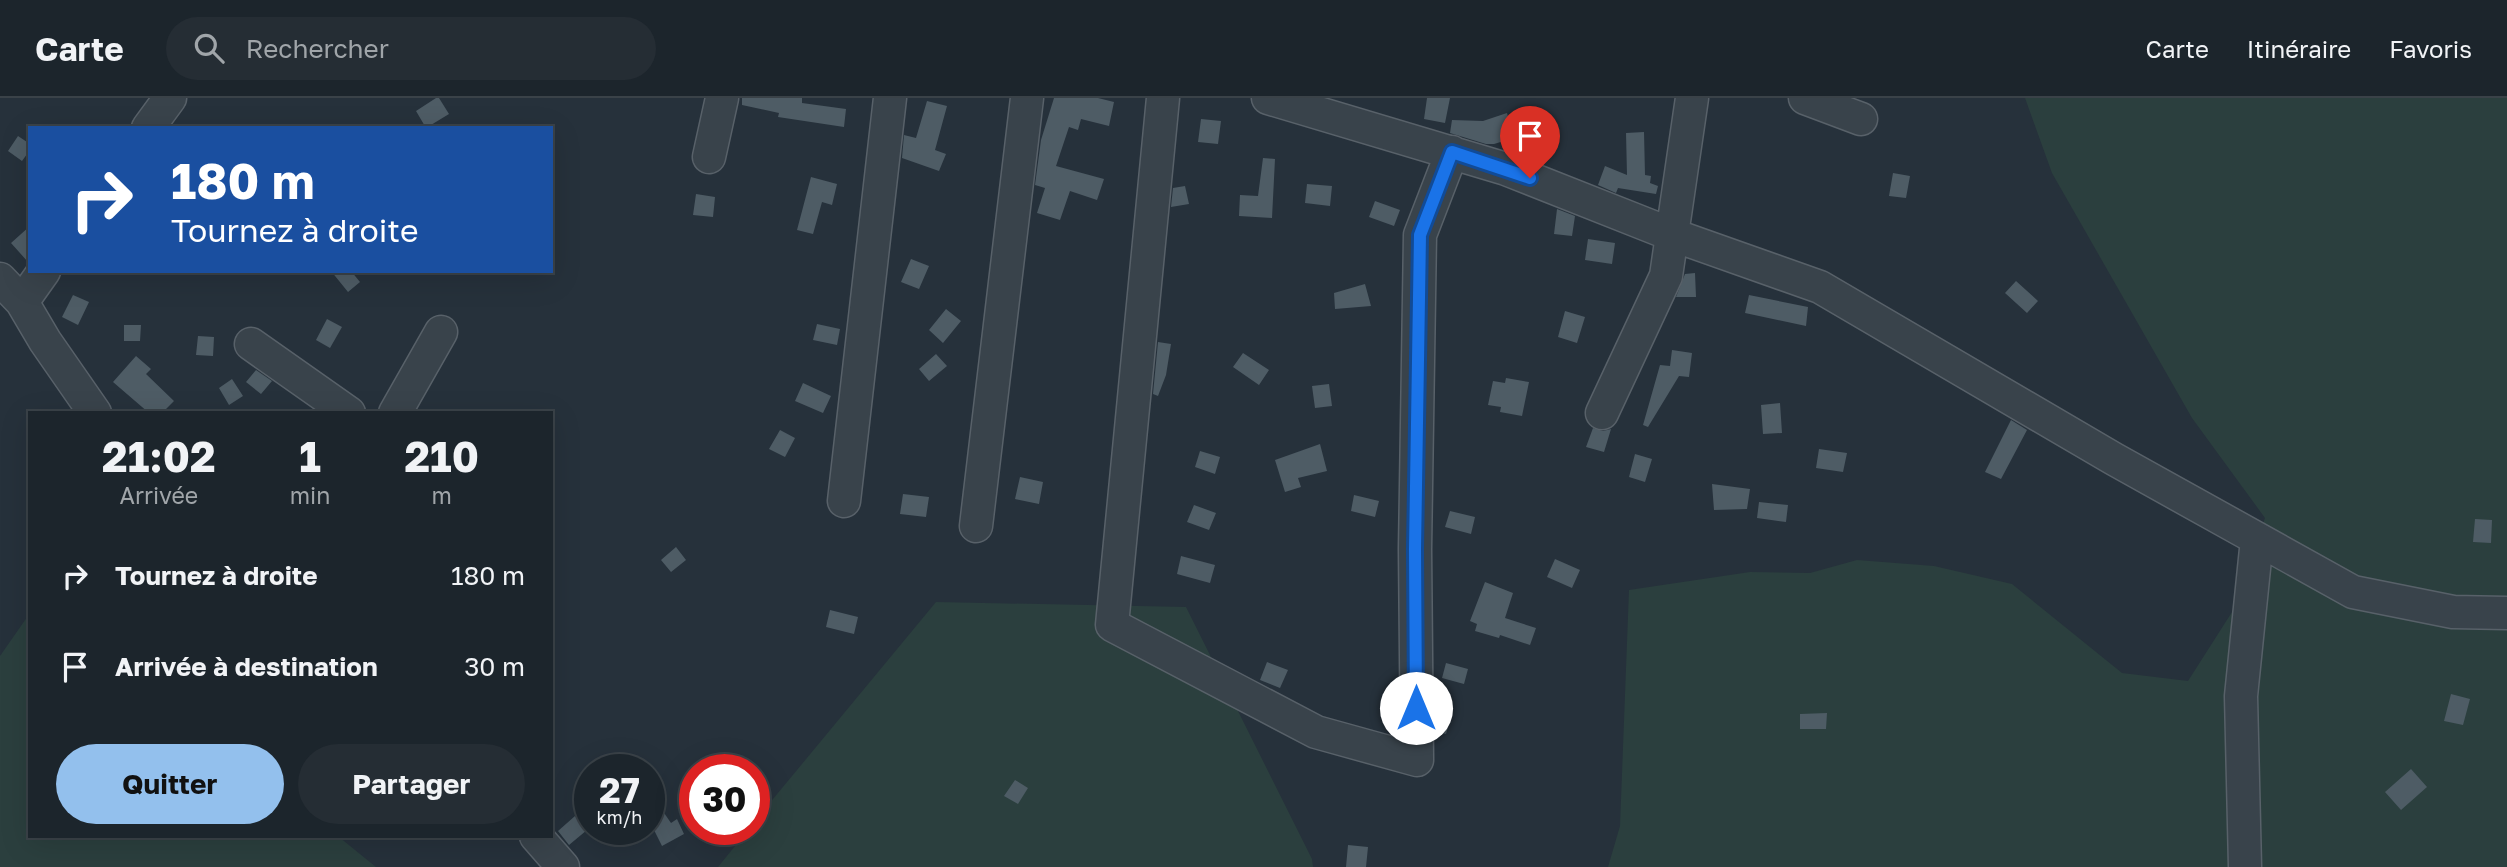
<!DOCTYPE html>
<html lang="fr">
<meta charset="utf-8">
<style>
body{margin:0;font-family:"Golos Text",sans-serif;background:#252d34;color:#f1f3f6;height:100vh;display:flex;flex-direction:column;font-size:26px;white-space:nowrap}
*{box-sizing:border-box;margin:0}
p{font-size:23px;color:#a0a5a9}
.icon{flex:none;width:38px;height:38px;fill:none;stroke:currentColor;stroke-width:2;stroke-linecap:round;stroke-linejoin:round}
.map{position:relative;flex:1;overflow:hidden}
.drawer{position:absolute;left:28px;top:313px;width:525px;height:427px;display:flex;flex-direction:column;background:#1c252c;border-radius:0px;box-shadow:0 7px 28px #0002,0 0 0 2px #3a4248}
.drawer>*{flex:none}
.banner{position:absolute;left:28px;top:28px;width:525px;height:147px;border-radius:0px;box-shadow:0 7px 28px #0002,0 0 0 2px #3a4248;background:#1a4fa0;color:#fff;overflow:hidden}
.speed{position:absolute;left:574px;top:656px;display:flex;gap:14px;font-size:35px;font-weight:700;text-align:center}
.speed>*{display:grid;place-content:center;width:91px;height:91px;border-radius:50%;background:#1c252c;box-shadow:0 7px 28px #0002,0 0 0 2px #3a4248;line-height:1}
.speed small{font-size:18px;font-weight:400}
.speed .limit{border:10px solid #d22;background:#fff;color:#111}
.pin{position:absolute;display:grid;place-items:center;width:60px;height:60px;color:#fff;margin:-72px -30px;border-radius:50% 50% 50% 0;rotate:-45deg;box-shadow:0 0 7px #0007}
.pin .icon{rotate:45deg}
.me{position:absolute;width:77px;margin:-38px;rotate:0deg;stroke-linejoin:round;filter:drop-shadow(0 0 5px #0008)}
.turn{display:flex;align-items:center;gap:24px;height:147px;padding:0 28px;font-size:32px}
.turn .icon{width:91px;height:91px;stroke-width:2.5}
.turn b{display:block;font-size:49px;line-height:60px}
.eta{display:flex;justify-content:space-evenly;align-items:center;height:119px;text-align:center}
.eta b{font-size:42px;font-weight:700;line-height:49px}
.action{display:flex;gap:14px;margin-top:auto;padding:14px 28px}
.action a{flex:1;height:80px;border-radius:42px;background:#93c0ed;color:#111;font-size:28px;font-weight:700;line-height:80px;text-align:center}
.action a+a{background:#252d34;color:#f1f3f6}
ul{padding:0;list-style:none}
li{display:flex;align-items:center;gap:21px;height:91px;padding:0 28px}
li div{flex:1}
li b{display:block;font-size:26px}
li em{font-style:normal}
header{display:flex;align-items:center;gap:42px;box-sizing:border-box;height:98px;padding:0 35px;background:#1c252c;border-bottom:2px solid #3a4248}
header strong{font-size:33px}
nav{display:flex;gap:38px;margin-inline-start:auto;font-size:24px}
.search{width:490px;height:63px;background:#252d34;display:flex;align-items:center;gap:18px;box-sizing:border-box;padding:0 24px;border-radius:38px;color:#a0a5a9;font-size:26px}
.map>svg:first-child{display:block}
.green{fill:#2b3f3e}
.building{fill:#4e5c65}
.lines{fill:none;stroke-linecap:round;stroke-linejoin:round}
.minor-casing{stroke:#586169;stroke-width:35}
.minor{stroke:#39434b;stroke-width:32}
.route-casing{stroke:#114b97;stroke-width:18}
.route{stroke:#1a73e8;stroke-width:12}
</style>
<header>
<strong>Carte</strong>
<div class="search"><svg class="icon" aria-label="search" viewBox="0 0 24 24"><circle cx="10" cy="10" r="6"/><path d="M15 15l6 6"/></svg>Rechercher</div>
<nav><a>Carte</a><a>Itinéraire</a><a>Favoris</a></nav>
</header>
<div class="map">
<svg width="2507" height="769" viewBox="0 0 2507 769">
<rect width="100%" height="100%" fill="#26313b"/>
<!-- green -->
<path class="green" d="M2025,0H2507V769H1608L1620,728L1629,492L1750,474L1810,475L1857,462L1934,468L2012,486L2122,575L2188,583L2232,514L2265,420L2192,320L2052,75Z
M936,504L1186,509L1312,761L1313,769H718L748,732H754V724Z
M30,515V738L339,739L376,769H0V558Z"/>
<!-- building -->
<path class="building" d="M436,0H439L449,16L426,30L416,13Z
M742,0H802V5L846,11L844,29L778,19L779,15L742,7Z
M1054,0H1098L1114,4L1109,28L1081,21L1078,32L1069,29L1056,68L1104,81L1097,102L1070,93L1060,122L1037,115L1045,90L1035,87L1041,42Z
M1427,0H1450L1445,25L1424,21Z
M927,3L947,8L935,52L946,56L939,73L902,60L904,37L916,40Z
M1507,15L1514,40L1494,46H1486L1450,35L1452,22L1483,23Z
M1201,21L1221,23L1218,46L1198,44Z
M1644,34L1645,77L1651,78L1650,85L1658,88L1656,96L1618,90L1616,95L1598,87L1605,68L1627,77L1626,35Z
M18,38L30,46V52L22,63L8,53Z
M1263,60L1275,61L1272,120L1239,118L1240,97L1258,98Z
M1893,75L1910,78L1906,100L1889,98Z
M811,79L837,86L832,107L822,104L813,136L797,132Z
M1307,86L1332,88L1330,108L1305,105Z
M1185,88L1189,106L1171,109L1173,90Z
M696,96L715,99L713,119L693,117Z
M1375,103L1400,112L1394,128L1369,119Z
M1557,111L1575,118L1572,138L1554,136Z
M30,128V162L28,164L11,145Z
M1588,141L1615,145L1612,166L1585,162Z
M911,161L929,168L919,191L901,184Z
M331,173H351L360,184L348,194Z
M1695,175L1696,199H1676L1685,176Z
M2016,183L2038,203L2027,215L2005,195Z
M1365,186L1371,208L1335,211L1334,195Z
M73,197L89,204L78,227L62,219Z
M1749,197L1808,209L1806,228L1745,215Z
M946,211L961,223L943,245L929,232Z
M1565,213L1585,219L1577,245L1558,239Z
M327,221L342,229L330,250L316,242Z
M817,226L840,231L837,247L813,242Z
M124,227H141L140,243H124Z
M198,238L214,239L213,258L196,257Z
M1158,244L1171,246L1166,277L1158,298L1153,296Z
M1672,252L1692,255L1689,279L1679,278L1648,329L1643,327L1660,267L1670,268Z
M1243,255L1269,272L1259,287L1233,269Z
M936,256L947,268L929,283L919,271Z
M136,258L151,271L146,276L174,303L162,315H149L113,284Z
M256,272L272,283L261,296L246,284Z
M1506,280L1529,284L1522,318L1500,314L1501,309L1488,307L1493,283L1505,285Z
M232,281L243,298L229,307L219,290Z
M803,285L831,298L823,315L795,303Z
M1329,286L1332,308L1315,310L1312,288Z
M1780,305L1782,335L1763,336L1761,307Z
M2011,322L2027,332L2001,381L1985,374Z
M1593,330L1603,333L1611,331L1604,354L1586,349Z
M780,332L795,340L785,359L769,351Z
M1320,346L1327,373L1298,380L1301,389L1285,394L1275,362Z
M1819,351L1847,355L1843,374L1816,370Z
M1200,353L1220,359L1215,376L1195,369Z
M1635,356L1652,361L1645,384L1629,379Z
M1020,379L1043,384L1039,406L1015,401Z
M1712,386L1750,391L1747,411L1714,412Z
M903,396L929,399L926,419L900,416Z
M1354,397L1379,403L1375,419L1351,413Z
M1759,404L1788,407L1786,424L1757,420Z
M1194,407L1216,415L1209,432L1187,424Z
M1450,413L1475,419L1471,436L1445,429Z
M2475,421L2492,422L2491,445L2473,444Z
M676,449L686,462L671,474L661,462Z
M1181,458L1215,467L1210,485L1177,476Z
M1555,461L1580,472L1572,490L1547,479Z
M1485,484L1513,495L1505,520L1536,530L1530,547L1500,537L1499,540L1475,533L1477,526L1470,523Z
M830,512L858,519L854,536L826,529Z
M1267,564L1288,572L1280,590L1260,582Z
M1446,565L1468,571L1464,586L1442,580Z
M2451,596L2470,601L2463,627L2444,623Z
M1435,615L1451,618L1446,636L1435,634Z
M1827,615L1826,631H1800V616Z
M2411,671L2427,689L2401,712L2385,694Z
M1015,682L1028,690L1018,706L1004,698Z
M649,693L671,725L677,721L684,736L662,748L649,722Z
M575,718L587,732L569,747L558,733Z
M1348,747L1368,749L1366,769H1346Z"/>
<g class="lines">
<!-- minor casing -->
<g class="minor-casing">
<path id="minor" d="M1163,0L1112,527L1316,634L1417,662L1415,451L1420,137L1452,54
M1268,0L1506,71L1673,137L1820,189L2114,361L2353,494L2453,514L2507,515
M1805,0L1861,21
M148,30L170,0
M709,59L722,0
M0,181L22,204L45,243L95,315
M22,204L44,173
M251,246L349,315
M395,315L441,234
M1602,315L1666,178L1692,0
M844,403L890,0
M976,428L1027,0
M536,738L563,769
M2245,769L2241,598L2257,441"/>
</g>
<!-- minor -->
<use href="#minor" class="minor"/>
</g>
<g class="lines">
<!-- route casing -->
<g class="route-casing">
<path id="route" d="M1416,610L1415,451L1420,137L1452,54L1530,80"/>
</g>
<!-- route -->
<use href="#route" class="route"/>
</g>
</svg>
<div class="speed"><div>27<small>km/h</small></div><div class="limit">30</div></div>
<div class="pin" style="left:1530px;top:80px;background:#d93025"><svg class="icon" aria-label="arrive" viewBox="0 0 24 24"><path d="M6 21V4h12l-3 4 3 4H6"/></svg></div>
<svg class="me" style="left:1416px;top:610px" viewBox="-20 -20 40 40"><circle r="19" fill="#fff"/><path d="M0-13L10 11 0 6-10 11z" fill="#1a73e8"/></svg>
<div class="banner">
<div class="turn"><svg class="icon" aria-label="right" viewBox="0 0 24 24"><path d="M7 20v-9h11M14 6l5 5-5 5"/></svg><div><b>180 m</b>Tournez à droite</div></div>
</div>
<section class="drawer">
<div class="eta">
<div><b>21:02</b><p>Arrivée</p></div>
<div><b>1</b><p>min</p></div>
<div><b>210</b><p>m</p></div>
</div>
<ul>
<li><svg class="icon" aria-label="right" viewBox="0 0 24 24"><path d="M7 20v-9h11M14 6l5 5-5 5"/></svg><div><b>Tournez à droite</b></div><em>180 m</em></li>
<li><svg class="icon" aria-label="arrive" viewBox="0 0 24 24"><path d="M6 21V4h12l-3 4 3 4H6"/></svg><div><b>Arrivée à destination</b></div><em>30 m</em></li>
</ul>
<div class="action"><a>Quitter</a><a>Partager</a></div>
</section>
</div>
